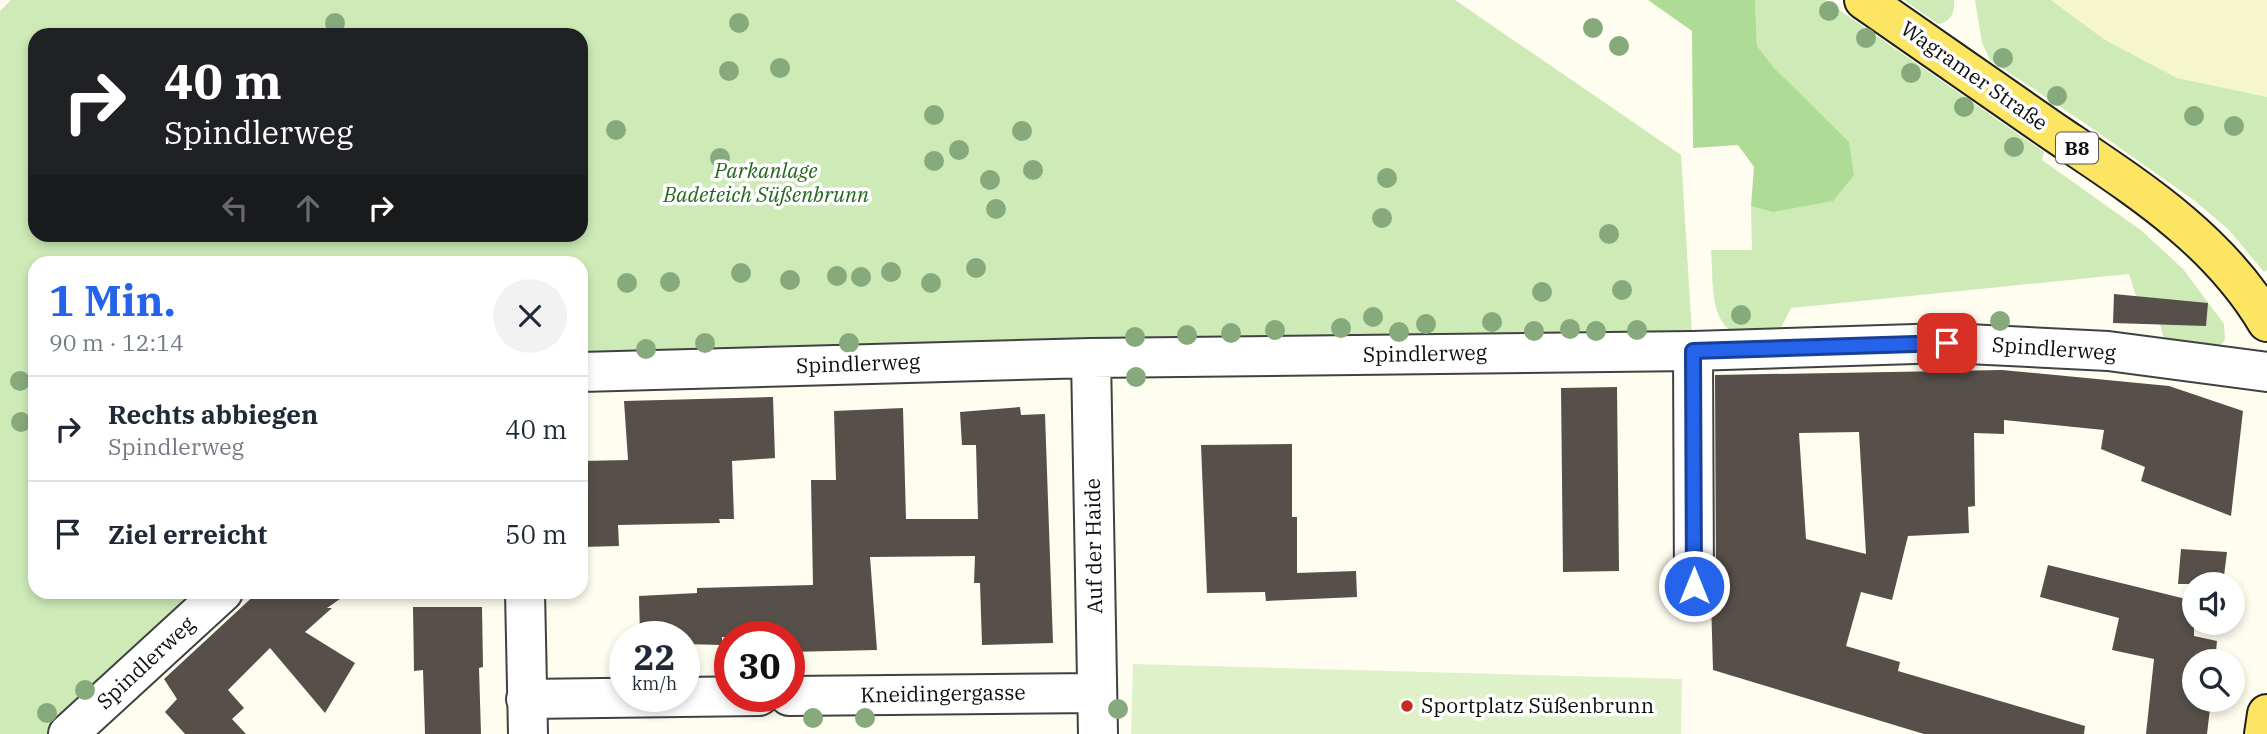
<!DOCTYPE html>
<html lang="de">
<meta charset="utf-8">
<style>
body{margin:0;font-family:"IBM Plex Serif",serif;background:#f2f2f3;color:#1f2937;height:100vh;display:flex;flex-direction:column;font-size:26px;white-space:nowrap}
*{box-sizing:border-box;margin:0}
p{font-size:23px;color:#747a83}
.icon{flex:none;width:38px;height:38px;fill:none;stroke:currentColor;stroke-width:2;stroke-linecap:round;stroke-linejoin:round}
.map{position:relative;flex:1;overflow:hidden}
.sheet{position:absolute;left:28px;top:256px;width:560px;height:343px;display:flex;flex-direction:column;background:#fff;border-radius:21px;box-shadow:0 4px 10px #0003}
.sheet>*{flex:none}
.hud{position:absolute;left:28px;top:28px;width:560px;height:214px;border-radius:21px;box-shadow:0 4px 10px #0003;background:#202124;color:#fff;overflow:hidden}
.fabs{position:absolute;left:2182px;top:572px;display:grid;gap:14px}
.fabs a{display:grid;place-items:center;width:63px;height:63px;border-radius:50%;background:#fff;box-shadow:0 4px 10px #0003;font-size:35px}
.speed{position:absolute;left:609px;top:621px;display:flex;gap:14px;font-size:35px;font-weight:700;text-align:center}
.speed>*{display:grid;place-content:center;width:91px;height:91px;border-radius:50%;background:#fff;box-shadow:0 4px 10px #0003;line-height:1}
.speed small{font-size:18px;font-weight:400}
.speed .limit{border:10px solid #d22;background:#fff;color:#111}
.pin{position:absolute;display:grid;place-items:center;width:60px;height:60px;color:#fff;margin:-30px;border-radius:14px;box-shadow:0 4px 10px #0006}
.me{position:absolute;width:77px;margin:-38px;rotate:0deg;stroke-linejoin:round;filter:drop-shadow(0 0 5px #0008)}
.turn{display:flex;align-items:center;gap:24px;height:147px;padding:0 21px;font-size:32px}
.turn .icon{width:91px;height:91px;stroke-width:2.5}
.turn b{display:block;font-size:49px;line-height:60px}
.lanes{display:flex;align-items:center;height:66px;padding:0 21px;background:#0003;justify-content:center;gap:35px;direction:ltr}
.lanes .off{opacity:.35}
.round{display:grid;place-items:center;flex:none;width:74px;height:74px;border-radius:37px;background:#f2f2f3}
.summary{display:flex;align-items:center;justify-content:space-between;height:119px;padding:0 21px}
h1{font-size:42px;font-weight:800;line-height:52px;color:#2563eb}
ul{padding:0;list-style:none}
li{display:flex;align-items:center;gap:21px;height:105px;padding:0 21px;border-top:2px solid #e0e1e3}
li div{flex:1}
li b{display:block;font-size:26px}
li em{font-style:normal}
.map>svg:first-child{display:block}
.farmland{fill:#f5f5ce}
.green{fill:#cdeab7;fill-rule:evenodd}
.forest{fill:#aedb96}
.pitch{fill:#dff1c9}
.building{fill:#57504a;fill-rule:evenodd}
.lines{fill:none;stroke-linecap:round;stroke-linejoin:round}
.minor-casing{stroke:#414141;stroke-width:42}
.major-casing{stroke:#1f1f1f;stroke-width:42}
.minor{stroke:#fff;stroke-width:38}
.major{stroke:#fbe563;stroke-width:38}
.tree{fill:#87aa7c}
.route-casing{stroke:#184099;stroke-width:18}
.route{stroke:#2563eb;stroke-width:12}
.poi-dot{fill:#c12c23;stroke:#fff;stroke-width:2.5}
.labels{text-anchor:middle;stroke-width:7;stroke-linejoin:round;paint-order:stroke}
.shield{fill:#fff;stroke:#565656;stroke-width:2}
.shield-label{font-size:19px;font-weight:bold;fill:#0e0e0e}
.street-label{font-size:21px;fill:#0e0e0e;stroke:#fff}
.park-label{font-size:21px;font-style:italic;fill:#24671d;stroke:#fff}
.poi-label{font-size:21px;fill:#0e0e0e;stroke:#fff;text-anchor:start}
</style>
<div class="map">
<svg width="2267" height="734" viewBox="0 0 2267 734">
<rect width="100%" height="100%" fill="#fffdef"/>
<!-- farmland -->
<path class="farmland" d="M2051,0H2267V97L2177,78L2105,40Z"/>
<!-- green -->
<path class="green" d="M11,0H1455L1681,155L1693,351L581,372V262H35V592H223L68,734H0V11ZM35,35H581V234H35Z
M1755,0H1825L2044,152L2042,160L2142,231L2183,269L2224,324L2225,340L2218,347L2165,343L2160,324L2161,299L2136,296L2129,274L1791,308L1779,332C1769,333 1755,338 1745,336C1707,331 1714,278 1711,250H1752L1751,206L1772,212L1775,69L1757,46Z
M1904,0H1954C1955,12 1951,22 1938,24Z
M1975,0H2051L2105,40L2177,78L2267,97V270L2264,272L2229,230L2195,201L2086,124L1990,60L1982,43Z"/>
<!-- forest -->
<path class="forest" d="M1648,0H1755L1757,46L1775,69L1849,142L1854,175L1833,201L1772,212L1751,206L1754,167L1738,145L1693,148L1692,31Z"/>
<!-- pitch -->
<path class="pitch" d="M1133,664L1682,679L1681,734H1131Z"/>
<!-- building -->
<path class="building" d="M2114,294L2208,303L2206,326L2113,323Z
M2002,370L2169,386L2243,411L2231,516L2141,481L2145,467L2101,449L2104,430L2004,420V434L1974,433L1975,506L1968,507L1969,533L1908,536L1892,600L1861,592L1846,646L1900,662L1898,671L2085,726L2084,734H1924L1713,670L1711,599L1716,586L1715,375ZM1859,432L1866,554L1806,539L1799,433Z
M1617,387L1619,571L1563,572L1561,388Z
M773,397L775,458L732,461L734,519H719L720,523L618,525L619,546L581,547V461L628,460L624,401Z
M1020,407L1021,415L1045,414L1053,643L982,645L980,583H974L975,556L870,557L877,650L789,652V637H722V645L684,644V637H640L639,596L697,593V588L813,585L811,480H836L834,411L903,408L906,519H978L976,445H962L960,412Z
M1292,444V517H1297V573L1356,571L1357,597L1266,601L1265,592L1207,593L1201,445Z
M2181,549L2227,552L2223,584H2178Z
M2048,565L2194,601V636L2217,641L2215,662H2194V700H2211L2207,734H2146L2154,659L2112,650L2119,618L2040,597Z
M258,592H350L327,608H332L305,632L355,663L325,713L270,648L228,690L244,708L232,719L246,734H185L165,712L177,699L164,679Z
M413,607H482L483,667L479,668L481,734H425L423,670L414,671Z"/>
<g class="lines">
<!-- minor casing -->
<g class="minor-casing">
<path id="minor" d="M1693,351L1694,586
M1091,358L1098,734
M581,372L1091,358L1693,351L1947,343L2108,351L2267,372
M525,592L528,734
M789,696L1097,693
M526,699L759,696
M68,734L223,592"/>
</g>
<!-- major casing -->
<g class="major-casing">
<path id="major" d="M1864,0C1926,43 1989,87 2051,130C2132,185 2216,236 2267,322
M2264,734L2267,714"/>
</g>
<!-- minor -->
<use href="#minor" class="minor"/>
<!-- major -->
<use href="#major" class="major"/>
</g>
<!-- trees -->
<g class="tree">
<circle cx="1829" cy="11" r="10"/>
<circle cx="335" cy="23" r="10"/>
<circle cx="739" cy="23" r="10"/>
<circle cx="1593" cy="28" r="10"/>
<circle cx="1866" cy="38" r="10"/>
<circle cx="1619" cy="46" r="10"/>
<circle cx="2003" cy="58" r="10"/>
<circle cx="780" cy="68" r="10"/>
<circle cx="729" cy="71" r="10"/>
<circle cx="1911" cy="73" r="10"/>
<circle cx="2057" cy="96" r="10"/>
<circle cx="1964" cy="107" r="10"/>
<circle cx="934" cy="115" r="10"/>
<circle cx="2194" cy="116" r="10"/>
<circle cx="2234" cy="126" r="10"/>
<circle cx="616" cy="130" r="10"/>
<circle cx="1022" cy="131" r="10"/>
<circle cx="2014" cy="147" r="10"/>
<circle cx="959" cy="150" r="10"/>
<circle cx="720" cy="158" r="10"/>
<circle cx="934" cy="161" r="10"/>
<circle cx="1033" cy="170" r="10"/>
<circle cx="1387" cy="178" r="10"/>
<circle cx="990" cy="180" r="10"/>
<circle cx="996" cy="209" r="10"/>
<circle cx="1382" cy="218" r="10"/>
<circle cx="1609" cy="234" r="10"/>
<circle cx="976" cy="268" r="10"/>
<circle cx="891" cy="272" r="10"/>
<circle cx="741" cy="273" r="10"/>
<circle cx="837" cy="276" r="10"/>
<circle cx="861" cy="277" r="10"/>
<circle cx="790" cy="280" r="10"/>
<circle cx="670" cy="282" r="10"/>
<circle cx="627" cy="283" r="10"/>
<circle cx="931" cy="283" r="10"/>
<circle cx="1622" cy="290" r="10"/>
<circle cx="1542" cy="292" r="10"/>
<circle cx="1741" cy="315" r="10"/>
<circle cx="1373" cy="317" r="10"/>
<circle cx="2000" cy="321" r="10"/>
<circle cx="1492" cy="322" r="10"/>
<circle cx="1426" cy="324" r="10"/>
<circle cx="1341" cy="328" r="10"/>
<circle cx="1570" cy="329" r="10"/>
<circle cx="1275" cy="330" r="10"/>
<circle cx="1637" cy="330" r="10"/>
<circle cx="1534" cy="331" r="10"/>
<circle cx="1596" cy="331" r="10"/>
<circle cx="1399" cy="332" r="10"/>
<circle cx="1231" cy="333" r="10"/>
<circle cx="1187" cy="335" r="10"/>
<circle cx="1135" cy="337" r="10"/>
<circle cx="705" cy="343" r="10"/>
<circle cx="849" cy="343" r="10"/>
<circle cx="646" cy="349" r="10"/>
<circle cx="1136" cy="377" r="10"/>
<circle cx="20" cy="381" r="10"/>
<circle cx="21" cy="422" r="10"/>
<circle cx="85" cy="690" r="10"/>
<circle cx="1118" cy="709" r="10"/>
<circle cx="47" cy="713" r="10"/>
<circle cx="813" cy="718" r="10"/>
<circle cx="865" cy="718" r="10"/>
</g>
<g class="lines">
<!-- route casing -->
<g class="route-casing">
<path id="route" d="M1694,586L1693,351L1947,343"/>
</g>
<!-- route -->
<use href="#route" class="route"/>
</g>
<!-- markers -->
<circle class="poi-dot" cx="1407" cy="706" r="7"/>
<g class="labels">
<!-- shield labels -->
<rect class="shield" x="2056" y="132.5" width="42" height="31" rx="5"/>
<g class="shield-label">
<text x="2077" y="155">B8</text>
</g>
<!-- street labels -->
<g class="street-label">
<text transform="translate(1974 76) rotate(35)" y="7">Wagramer Straße</text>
<text transform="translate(2054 349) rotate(4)" y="7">Spindlerweg</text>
<text transform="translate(1425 354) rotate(-1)" y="7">Spindlerweg</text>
<text transform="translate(858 364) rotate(-2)" y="7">Spindlerweg</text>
<text transform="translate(1094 546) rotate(-91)" y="7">Auf der Haide</text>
<text transform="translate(146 663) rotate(-43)" y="7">Spindlerweg</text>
<text transform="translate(943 694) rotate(-1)" y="7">Kneidingergasse</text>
</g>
<!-- park labels -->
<g class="park-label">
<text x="766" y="178">Parkanlage<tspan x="766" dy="24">Badeteich Süßenbrunn</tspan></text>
</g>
<!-- poi labels -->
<g class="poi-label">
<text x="1421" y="713">Sportplatz Süßenbrunn</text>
</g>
</g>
</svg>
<div class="fabs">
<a><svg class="icon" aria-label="sound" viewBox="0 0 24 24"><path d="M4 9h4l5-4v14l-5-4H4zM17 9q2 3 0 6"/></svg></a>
<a><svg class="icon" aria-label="search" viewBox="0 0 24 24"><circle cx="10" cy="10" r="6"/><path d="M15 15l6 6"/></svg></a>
</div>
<div class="speed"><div>22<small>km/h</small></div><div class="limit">30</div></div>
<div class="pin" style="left:1947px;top:343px;background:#d93025"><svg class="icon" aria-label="arrive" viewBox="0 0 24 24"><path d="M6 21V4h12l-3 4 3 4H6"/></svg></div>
<svg class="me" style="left:1694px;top:586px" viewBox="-20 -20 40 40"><circle r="17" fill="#2563eb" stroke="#fff" stroke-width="3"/><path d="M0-11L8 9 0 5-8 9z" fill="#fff"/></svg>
<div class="hud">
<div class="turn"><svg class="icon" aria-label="right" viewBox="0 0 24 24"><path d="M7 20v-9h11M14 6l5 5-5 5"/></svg><div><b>40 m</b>Spindlerweg</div></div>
<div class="lanes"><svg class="icon off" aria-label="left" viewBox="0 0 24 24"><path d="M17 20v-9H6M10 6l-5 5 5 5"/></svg><svg class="icon off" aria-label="ahead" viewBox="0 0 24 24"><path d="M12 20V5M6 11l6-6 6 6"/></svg><svg class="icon" aria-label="right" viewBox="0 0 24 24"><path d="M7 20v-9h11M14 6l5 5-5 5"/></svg></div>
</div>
<section class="sheet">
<div class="summary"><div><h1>1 Min.</h1><p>90 m · 12:14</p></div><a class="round"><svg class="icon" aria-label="close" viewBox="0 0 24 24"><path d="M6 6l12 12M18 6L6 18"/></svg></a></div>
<ul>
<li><svg class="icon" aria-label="right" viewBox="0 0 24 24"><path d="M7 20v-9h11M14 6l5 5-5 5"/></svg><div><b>Rechts abbiegen</b><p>Spindlerweg</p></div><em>40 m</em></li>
<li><svg class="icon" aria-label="arrive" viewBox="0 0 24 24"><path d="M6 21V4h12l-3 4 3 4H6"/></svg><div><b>Ziel erreicht</b></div><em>50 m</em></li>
</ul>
</section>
</div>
